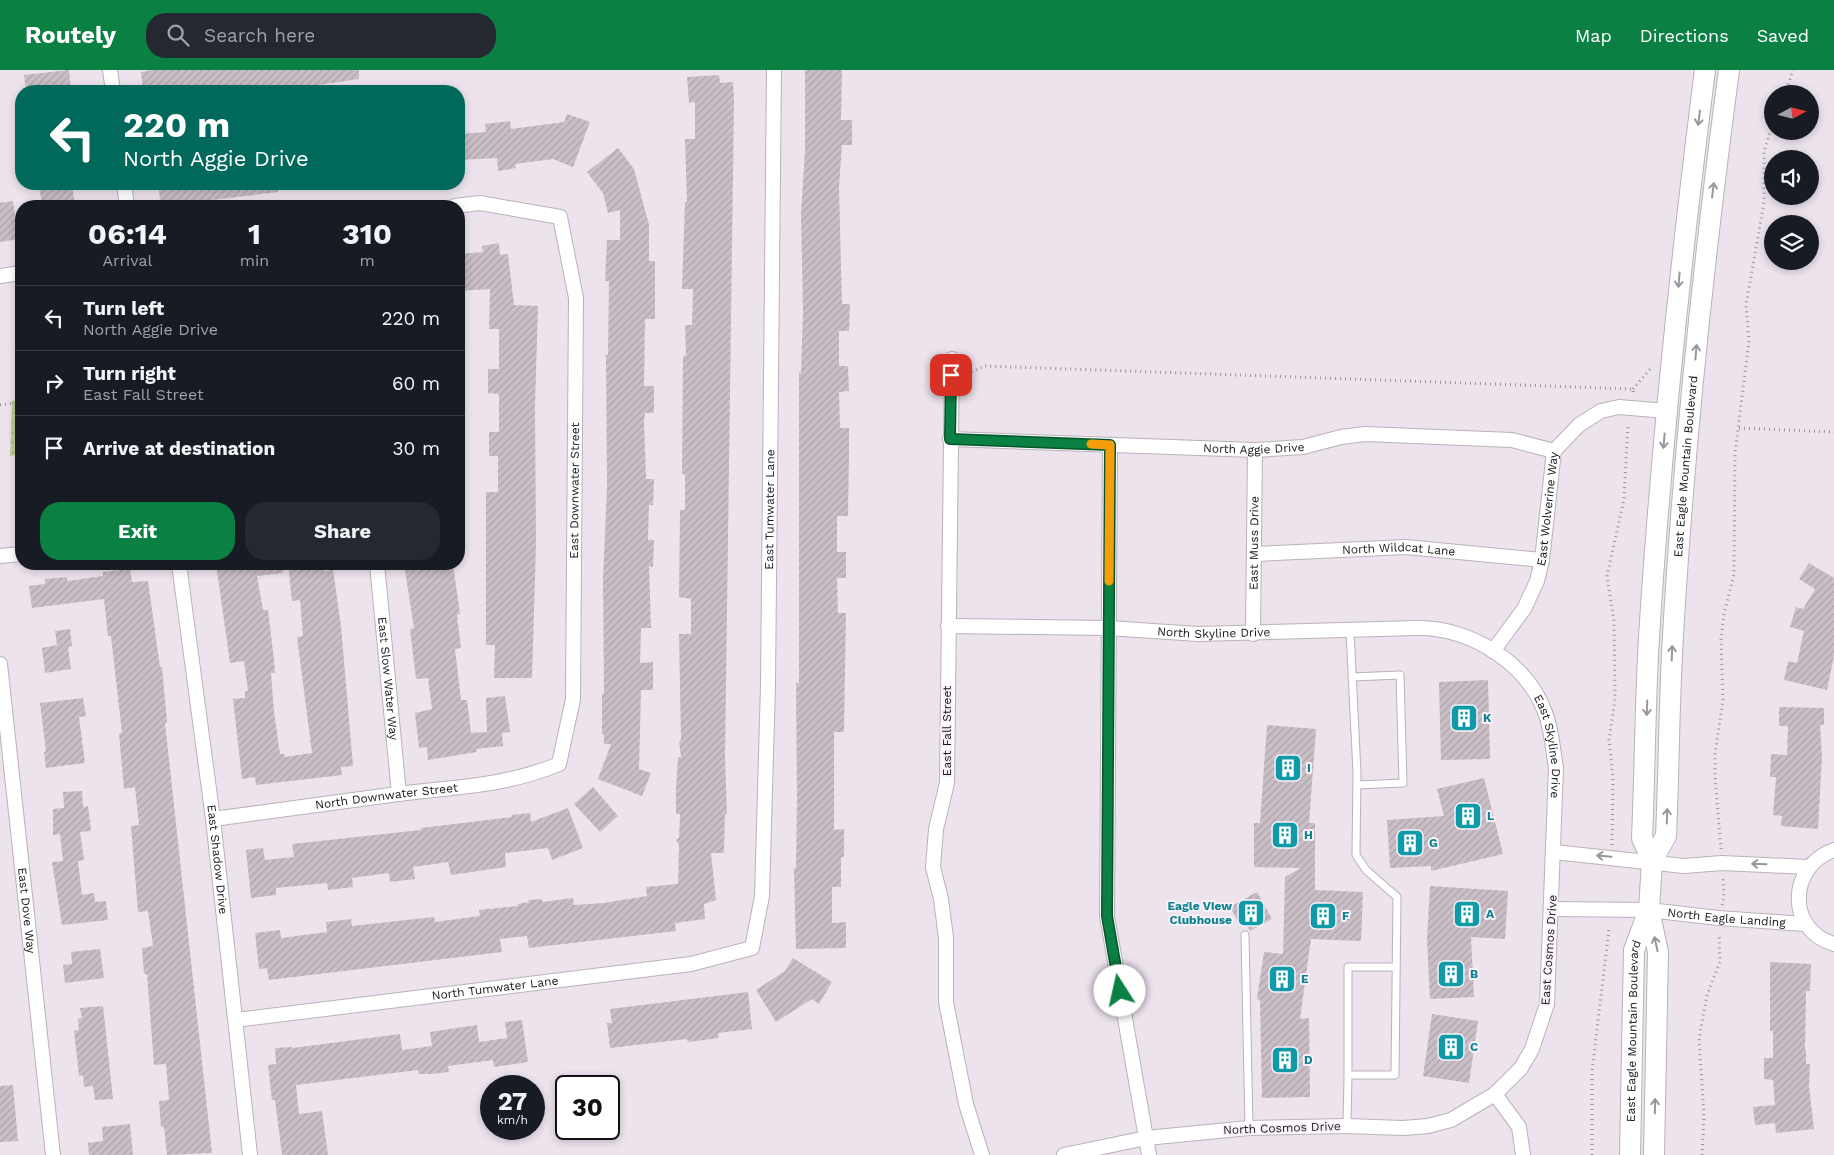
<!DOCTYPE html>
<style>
body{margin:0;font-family:"Work Sans",sans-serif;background:#242831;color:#f1f3f6;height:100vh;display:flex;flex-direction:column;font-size:19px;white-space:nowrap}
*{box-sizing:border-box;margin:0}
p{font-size:16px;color:#9ea1a6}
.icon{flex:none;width:28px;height:28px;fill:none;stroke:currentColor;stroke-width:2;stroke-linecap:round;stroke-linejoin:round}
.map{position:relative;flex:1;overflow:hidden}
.sheet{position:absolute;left:15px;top:130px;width:450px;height:370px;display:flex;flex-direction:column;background:#171b24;border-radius:20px;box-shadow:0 2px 8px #0003}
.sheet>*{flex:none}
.top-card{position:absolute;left:15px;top:15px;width:450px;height:105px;border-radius:20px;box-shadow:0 2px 8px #0003;background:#00695c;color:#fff;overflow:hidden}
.needle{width:32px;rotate:83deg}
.controls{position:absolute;left:1764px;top:15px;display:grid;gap:10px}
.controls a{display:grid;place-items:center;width:55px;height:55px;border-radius:50%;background:#171b24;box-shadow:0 2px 8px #0003;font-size:25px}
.speed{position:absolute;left:480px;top:1005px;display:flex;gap:10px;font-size:25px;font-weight:700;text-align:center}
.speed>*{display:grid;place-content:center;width:65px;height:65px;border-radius:50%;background:#171b24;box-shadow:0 2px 8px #0003;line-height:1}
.speed small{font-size:12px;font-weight:400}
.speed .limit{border:2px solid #111;border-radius:8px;background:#fff;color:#111}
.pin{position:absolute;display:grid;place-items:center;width:42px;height:42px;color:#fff;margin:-21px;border-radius:10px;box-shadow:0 2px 8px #0006}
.me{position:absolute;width:55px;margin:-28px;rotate:350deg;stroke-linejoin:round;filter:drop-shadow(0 0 4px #0008)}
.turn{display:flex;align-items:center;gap:18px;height:105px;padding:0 25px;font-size:22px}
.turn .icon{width:65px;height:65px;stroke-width:2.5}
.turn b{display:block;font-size:35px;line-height:42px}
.eta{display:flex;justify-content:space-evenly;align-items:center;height:85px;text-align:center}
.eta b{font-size:30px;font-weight:700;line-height:35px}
.cta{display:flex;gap:10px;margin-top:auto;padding:10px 25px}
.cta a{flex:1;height:58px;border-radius:20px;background:#0b8043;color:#fff;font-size:20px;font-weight:700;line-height:58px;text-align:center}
.cta a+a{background:#242831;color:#f1f3f6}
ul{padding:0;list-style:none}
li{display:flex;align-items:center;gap:15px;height:65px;padding:0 25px;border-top:1px solid #363941}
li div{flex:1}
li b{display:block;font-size:19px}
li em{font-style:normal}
header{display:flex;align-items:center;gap:30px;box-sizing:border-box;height:70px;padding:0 25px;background:#0b8043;color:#fff}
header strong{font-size:24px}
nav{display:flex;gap:28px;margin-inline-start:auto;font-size:18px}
.search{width:350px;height:45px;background:#242831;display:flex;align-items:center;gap:12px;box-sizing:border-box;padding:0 18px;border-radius:20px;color:#9ea1a6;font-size:19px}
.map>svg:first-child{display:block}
.park{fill:url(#park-dots)}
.building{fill:url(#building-hatch)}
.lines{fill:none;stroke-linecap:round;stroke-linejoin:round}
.lane-casing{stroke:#bab2ba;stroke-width:9}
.street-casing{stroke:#bab2ba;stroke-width:16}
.secondary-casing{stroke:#bab2ba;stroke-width:22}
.path{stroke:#999299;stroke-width:3;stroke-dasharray:1 4;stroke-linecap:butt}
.lane{stroke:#fff;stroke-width:7}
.street{stroke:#fff;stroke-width:14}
.secondary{stroke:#fff;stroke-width:20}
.oneway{stroke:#989698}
.route-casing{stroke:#07532c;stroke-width:12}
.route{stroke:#0b8043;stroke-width:9}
.slow{stroke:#f59e0b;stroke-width:9}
.labels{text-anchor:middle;stroke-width:4;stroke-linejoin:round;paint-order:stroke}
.street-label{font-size:12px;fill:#191619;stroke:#f9f1fa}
.culture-label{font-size:12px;font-weight:bold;fill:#0d838f;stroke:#f9f1fa;text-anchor:start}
</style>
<header>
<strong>Routely</strong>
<div class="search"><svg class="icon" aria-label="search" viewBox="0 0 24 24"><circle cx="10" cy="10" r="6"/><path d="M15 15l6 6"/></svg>Search here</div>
<nav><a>Map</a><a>Directions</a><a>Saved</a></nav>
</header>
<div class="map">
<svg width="1834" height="1085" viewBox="0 0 1834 1085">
<defs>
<pattern id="park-dots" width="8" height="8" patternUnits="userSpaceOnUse" patternTransform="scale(1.25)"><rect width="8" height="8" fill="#c0d199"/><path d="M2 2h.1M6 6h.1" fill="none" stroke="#a4b383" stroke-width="1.8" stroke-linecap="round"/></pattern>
<pattern id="building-hatch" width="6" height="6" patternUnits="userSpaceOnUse" patternTransform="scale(1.25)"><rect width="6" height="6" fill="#cabfc6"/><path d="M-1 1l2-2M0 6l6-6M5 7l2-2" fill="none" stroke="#ada3aa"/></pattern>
</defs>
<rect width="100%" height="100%" fill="#ece3ec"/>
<!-- park -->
<path class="park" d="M21,329V384L10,386L12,331Z"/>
<!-- building -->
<path class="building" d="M69,0L71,18L60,21H26L24,5Z
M152,0H359V9L278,21H269L268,18L245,21H143L141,2Z
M805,0H842L841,50H852V75H842L839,117L842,234H850L849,261H839V296H848L849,321L839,322L840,358H849V385L848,446H837V482H846V508H837L838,543H846L845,600L844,662H834V760L844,759V787H841V817H832V853L846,852V878L796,879L794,798H796L797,729L796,613H799V303H801L803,242L801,144L805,80Z
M719,5L720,13L733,12L734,30L725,688L727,744H725L724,783H711L716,830L704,834L705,849L675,853L676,861L529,878L527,866L500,869L502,882L269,910L267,898L259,899L255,863L280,860L281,868L327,862L326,852L351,849L352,856L434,847L435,852L480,846L479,840L518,836L517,834L529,832L528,830L542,829V832L573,828L574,835L604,833L647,826L646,817L678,814L679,775L676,770L679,768L680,744H676V719L678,687H681L679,672L681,670L679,564H691V529L679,527L680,440H685V404H682L683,286H686L685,255H692L693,219H682L685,132H687L685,69H695V32L689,33L687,7Z
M567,44L590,52L573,97L553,89L515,94L516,98L498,101L497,88L460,90L459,64L486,62L485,54L510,51L511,59L564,52Z
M618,78L634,99L649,155V191H655V249H645L644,316H654V343H645L644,352L646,409H654L653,435H649L648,470H654L653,497L649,496L651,558H641L640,593L653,592V620H641L639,699L651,703L642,726L598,709L611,674H604V664H602V624H604L603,509L607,417L606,285H608L609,211H605L606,190L607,170H620V140L608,143L603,123L587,102Z
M39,114H72L75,136H42Z
M158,114H277L278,122L161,136Z
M13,131L18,169L0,172V133Z
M499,173L500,185L508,184L514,235L538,236L535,336L536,475L532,608H494L495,575H486V422H498V386H489V362H499V324L488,323V299H499V259H489L490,219L459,221V184L483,182L482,176Z
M1809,493L1834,508V586L1827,620L1784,610L1788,591L1797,593L1804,561L1790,557L1796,537L1803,539L1815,519L1799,509Z
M216,494H283V503L257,506L263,540H268L274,590L275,603H271L274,642L280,684H284L285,687L312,683L297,567L303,566L300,530L292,531L288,494H323L324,501L333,500L341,556L353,696L341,697L342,705L256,715L255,707L242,709L233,629L245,628V621H248L244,591L230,593Z
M417,494H453L460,544L457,545L461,578L455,579L461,630H467L471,663L487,662L486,628L505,626L510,662L502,663L503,676L476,679L477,682L428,690L427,677L419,678L415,643L432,639L428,608L416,609L410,559L414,558L405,500L418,498Z
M130,499L132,512L148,511L160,597H162L167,652L165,653L212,1083L167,1085L164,1057H161L159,1031L169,1030L166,994L154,995L147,904H144L142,878L153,876L148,841L138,842L131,756L139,755L135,717L124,719L119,664L122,663L111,566H108L104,529L32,538L29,516L45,514V509L67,507V511L103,506V502Z
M70,559L72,576L68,577L71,599L45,603L42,578L57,575L55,561Z
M1488,610L1490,689L1441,690L1439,612Z
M83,628L86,646L79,647L85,693L46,698L44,682L46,681L40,633Z
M1779,637L1824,638V655H1820L1822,687L1818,759L1781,756L1782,746L1773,745L1776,707H1770L1771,684L1787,685L1788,656H1779Z
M1267,655L1316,659L1309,753H1315V820L1363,822L1361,871L1311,869L1300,949L1309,948L1310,1027L1262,1028L1260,930L1257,929L1264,882L1283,884L1285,807L1301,798L1254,797V753H1260Z
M1484,708L1503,784L1431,801V796L1390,798L1387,750L1444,746L1437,719Z
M593,717L618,746L600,762L574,734Z
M82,721L83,737L88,736L91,761L80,762L84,790L78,791L82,825L94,823L95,832L106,831L108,850L62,855L52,792L63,791L60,764L53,765V739L64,738L63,722Z
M568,738L583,778L552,790L548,778L505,783L506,797L451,805L448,792L413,797L415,809L390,812L389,803L352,808L353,817L328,820L327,813L276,818V825L251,828L246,780L263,778L265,790L294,787L292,774L421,760V758L512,747V745L530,743L531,752Z
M1430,816L1508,821L1505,869L1471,867L1474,927L1430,929L1427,868Z
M1257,822L1272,849L1250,861L1245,852L1240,855L1230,837Z
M100,879L104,908L65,913L63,895L72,894L71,882Z
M793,888L832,912L819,934L812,929L776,952L756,920L785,901Z
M1770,892L1811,894L1810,921H1806L1805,980H1806V994H1810L1809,1016L1814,1059L1776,1063L1775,1053L1755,1055L1753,1037L1775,1035L1773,1010L1764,1009V988H1773V961H1770Z
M748,922L752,959L718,963L719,968L688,972L687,969L610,978L607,953H612L610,939Z
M103,936L113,1029L95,1030L93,1016L84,1017L83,1005L79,1006L74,961L79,960L78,949L82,948L80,938Z
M1432,944L1478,951L1469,1013L1423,1006Z
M522,950L528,992L494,997L493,990L448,996L449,1002L431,1004H419L418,1000L296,1015L299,1044L322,1041L328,1085H282L275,1030H272L268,995L276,994L275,978L292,977L293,978L400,964L402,980L432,976L430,962L477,955L479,972L507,968L505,952Z
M13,1015L18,1071L0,1072V1016Z
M130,1054L133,1085H89L88,1073L103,1071L102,1057Z"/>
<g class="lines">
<!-- lane casing -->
<g class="lane-casing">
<path id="lane" d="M1352,607L1400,605L1403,713L1357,715
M1245,865L1249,1058
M1348,1005V897H1396
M1347,1056L1348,1005H1395L1397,827L1366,800L1356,785L1357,703L1350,561"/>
</g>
<!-- street casing -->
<g class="street-casing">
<g id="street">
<path d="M110,0L113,21"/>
<path d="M124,114L127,136"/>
<path d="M0,206L21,203"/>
<path d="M952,289L947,713L936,759L933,797L941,829L946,868V932L966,1034L982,1085"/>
<path id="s1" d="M950,369L1255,380L1303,377L1341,367L1365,364L1512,370L1554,381"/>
<path d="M1110,375L1107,846L1149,1085"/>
<path id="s2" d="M1255,484L1406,477L1542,490"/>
<path d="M0,486L21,484"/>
<path id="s3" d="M179,494L213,749L250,1085"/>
<path id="s4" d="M377,494L399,724"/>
<path id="s5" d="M948,556L1108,558L1198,564L1416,558C1471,557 1530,594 1547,648C1552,664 1553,681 1556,698L1547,934L1532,979L1521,998L1495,1024L1451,1050L1428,1056L1403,1058L1347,1056L1249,1058L1146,1068L1064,1085"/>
<path id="s6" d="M1253,564L1255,380"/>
<path id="s7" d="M1493,581L1524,539L1537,511L1542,490L1554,381L1579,355L1601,341L1619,337L1667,341"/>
<path id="s8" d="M0,594L53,1085"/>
<path id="s9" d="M213,749C275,741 336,732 398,724C453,717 507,716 559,694L573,629L576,228L560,147L480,133L455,136"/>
<path d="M1834,780C1788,796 1786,860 1834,874"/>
<path d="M1554,782L1684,796L1722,793L1808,797"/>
<path id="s10" d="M1552,839L1649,840L1718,848L1805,854"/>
<path id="s11" d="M236,950L691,894L752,878L762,826L768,614L774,0"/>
<path d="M1495,1024L1519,1057L1523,1085"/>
</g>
</g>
<!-- secondary casing -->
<g class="secondary-casing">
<g id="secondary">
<path d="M1652,791L1642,768C1645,701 1645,634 1649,567C1661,377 1681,188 1705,0"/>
<path id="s12" d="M1630,1085L1634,880L1649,840"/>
<path id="s13" d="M1654,1085L1658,882L1649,840L1652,791L1666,766C1669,700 1669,632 1673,565C1684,376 1704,188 1729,0"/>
</g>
</g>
<!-- path -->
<path class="path" d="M1785,24L1793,0
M967,304L985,296L1633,319V324
M1633,319L1652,297
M0,335L21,332
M1739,358L1834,362
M1612,775L1613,707L1609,670L1615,629L1614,551L1607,506L1624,429L1628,353
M1721,779L1715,707V684L1723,630L1721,570L1724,544L1734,504L1735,383L1749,271L1746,235L1764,132V82L1772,55
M1722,835L1724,828L1723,807
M1592,1085V1002L1609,859
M1702,1085L1704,1046L1699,969L1707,925L1720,892L1719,864"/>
<!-- lane -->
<use href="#lane" class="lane"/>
<!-- street -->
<use href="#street" class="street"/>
<!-- secondary -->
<use href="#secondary" class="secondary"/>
</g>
<!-- one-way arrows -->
<defs><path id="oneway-shaft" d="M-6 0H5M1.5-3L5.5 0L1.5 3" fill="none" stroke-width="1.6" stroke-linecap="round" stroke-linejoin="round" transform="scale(1.25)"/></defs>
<g class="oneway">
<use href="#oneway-shaft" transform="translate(1699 48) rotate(97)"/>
<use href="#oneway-shaft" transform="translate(1713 120) rotate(-83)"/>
<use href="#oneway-shaft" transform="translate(1679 210) rotate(95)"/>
<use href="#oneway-shaft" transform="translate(1696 282) rotate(-85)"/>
<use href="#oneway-shaft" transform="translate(1664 371) rotate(95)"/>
<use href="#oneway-shaft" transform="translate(1672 583) rotate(-88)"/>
<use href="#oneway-shaft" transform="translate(1647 638) rotate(92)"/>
<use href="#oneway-shaft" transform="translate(1667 746) rotate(-88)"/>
<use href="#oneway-shaft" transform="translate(1604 786) rotate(-175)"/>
<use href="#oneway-shaft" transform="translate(1759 794) rotate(-178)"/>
<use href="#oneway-shaft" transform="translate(1656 874) rotate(-102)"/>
<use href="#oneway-shaft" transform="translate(1655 1036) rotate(-89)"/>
</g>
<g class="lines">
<!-- route casing -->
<g class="route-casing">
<path id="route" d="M951,305L950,369L1110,375L1107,846L1120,921"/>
</g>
<!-- route -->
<use href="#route" class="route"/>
<!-- slow -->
<path class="slow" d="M1091,374L1110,375L1109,511"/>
</g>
<!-- icons -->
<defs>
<g id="building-square" transform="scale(1.4375)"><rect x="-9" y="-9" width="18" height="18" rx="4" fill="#0f9aa8" stroke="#f9f1fa"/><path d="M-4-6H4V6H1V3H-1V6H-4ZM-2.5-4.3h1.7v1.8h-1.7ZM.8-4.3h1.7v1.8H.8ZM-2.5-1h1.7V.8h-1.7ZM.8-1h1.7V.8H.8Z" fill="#fff"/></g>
</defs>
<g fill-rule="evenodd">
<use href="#building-square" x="1464" y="648"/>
<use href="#building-square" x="1288" y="698"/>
<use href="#building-square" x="1468" y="746"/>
<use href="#building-square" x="1285" y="765"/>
<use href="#building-square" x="1410" y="773"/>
<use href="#building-square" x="1251" y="843"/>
<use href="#building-square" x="1467" y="844"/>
<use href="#building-square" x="1323" y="846"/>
<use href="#building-square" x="1451" y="904"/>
<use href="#building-square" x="1282" y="909"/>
<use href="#building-square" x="1451" y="977"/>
<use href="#building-square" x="1285" y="990"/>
</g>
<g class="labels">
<!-- street labels -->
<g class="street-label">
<text dy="4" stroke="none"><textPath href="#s1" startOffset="304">North Aggie Drive</textPath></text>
<text dy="4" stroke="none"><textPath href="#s13" startOffset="694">East Eagle Mountain Boulevard</textPath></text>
<text dy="4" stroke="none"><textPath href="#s9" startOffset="626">East Downwater Street</textPath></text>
<text dy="4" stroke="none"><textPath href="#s7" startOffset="156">East Wolverine Way</textPath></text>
<text dy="4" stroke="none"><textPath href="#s11" startOffset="961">East Tumwater Lane</textPath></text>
<text dy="4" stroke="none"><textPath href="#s6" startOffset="91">East Muss Drive</textPath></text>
<text dy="4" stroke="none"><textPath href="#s2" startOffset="144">North Wildcat Lane</textPath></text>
<text dy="4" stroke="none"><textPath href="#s5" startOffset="266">North Skyline Drive</textPath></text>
<text dy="4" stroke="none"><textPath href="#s4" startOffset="115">East Slow Water Way</textPath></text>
<text transform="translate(947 661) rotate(-90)" y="4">East Fall Street</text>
<text dy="4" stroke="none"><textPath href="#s5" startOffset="666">East Skyline Drive</textPath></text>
<text dy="4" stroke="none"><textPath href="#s9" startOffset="175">North Downwater Street</textPath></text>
<text dy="4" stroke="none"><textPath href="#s3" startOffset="298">East Shadow Drive</textPath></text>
<text dy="4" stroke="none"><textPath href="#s8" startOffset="248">East Dove Way</textPath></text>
<text dy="4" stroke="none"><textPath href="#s10" startOffset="175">North Eagle Landing</textPath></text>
<text transform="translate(1549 880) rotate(-86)" y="4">East Cosmos Drive</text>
<text dy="4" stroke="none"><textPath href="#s11" startOffset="261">North Tumwater Lane</textPath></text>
<text dy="4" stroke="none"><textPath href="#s12" startOffset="124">East Eagle Mountain Boulevard</textPath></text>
<text transform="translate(1282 1058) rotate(-2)" y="4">North Cosmos Drive</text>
</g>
<!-- culture labels -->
<g class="culture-label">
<text x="1483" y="652">K</text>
<text x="1307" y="702">I</text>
<text x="1487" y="750">L</text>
<text x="1304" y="769">H</text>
<text x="1429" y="777">G</text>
<text x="1232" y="840" text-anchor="end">Eagle View<tspan x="1232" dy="14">Clubhouse</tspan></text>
<text x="1486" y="848">A</text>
<text x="1342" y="850">F</text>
<text x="1470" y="908">B</text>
<text x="1301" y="913">E</text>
<text x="1470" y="981">C</text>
<text x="1304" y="994">D</text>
</g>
</g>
</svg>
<div class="controls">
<a><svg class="needle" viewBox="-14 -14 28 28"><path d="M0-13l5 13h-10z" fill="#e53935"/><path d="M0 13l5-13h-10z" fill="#9ea1a6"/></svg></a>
<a><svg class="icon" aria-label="sound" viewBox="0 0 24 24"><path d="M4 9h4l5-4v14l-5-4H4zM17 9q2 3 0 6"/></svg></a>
<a><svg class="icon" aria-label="layers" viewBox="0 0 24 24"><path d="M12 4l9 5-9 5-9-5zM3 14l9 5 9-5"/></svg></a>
</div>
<div class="speed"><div>27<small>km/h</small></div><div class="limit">30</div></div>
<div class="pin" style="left:951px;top:305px;background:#d93025"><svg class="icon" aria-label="arrive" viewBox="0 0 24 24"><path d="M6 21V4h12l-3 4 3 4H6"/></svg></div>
<svg class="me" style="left:1120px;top:921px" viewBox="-20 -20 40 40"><circle r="19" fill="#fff"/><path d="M0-13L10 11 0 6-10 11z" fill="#0b8043"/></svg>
<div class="top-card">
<div class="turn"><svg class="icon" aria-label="left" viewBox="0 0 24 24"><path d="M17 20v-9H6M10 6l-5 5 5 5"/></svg><div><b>220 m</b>North Aggie Drive</div></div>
</div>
<section class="sheet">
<div class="eta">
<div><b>06:14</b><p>Arrival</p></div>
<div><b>1</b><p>min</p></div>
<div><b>310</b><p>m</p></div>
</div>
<ul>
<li><svg class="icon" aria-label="left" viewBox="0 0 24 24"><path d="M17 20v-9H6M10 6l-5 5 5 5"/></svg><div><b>Turn left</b><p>North Aggie Drive</p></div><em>220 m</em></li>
<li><svg class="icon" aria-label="right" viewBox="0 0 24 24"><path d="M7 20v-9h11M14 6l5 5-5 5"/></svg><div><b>Turn right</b><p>East Fall Street</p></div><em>60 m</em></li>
<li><svg class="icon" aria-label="arrive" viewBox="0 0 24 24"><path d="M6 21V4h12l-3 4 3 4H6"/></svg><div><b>Arrive at destination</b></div><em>30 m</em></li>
</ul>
<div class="cta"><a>Exit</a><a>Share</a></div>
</section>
</div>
